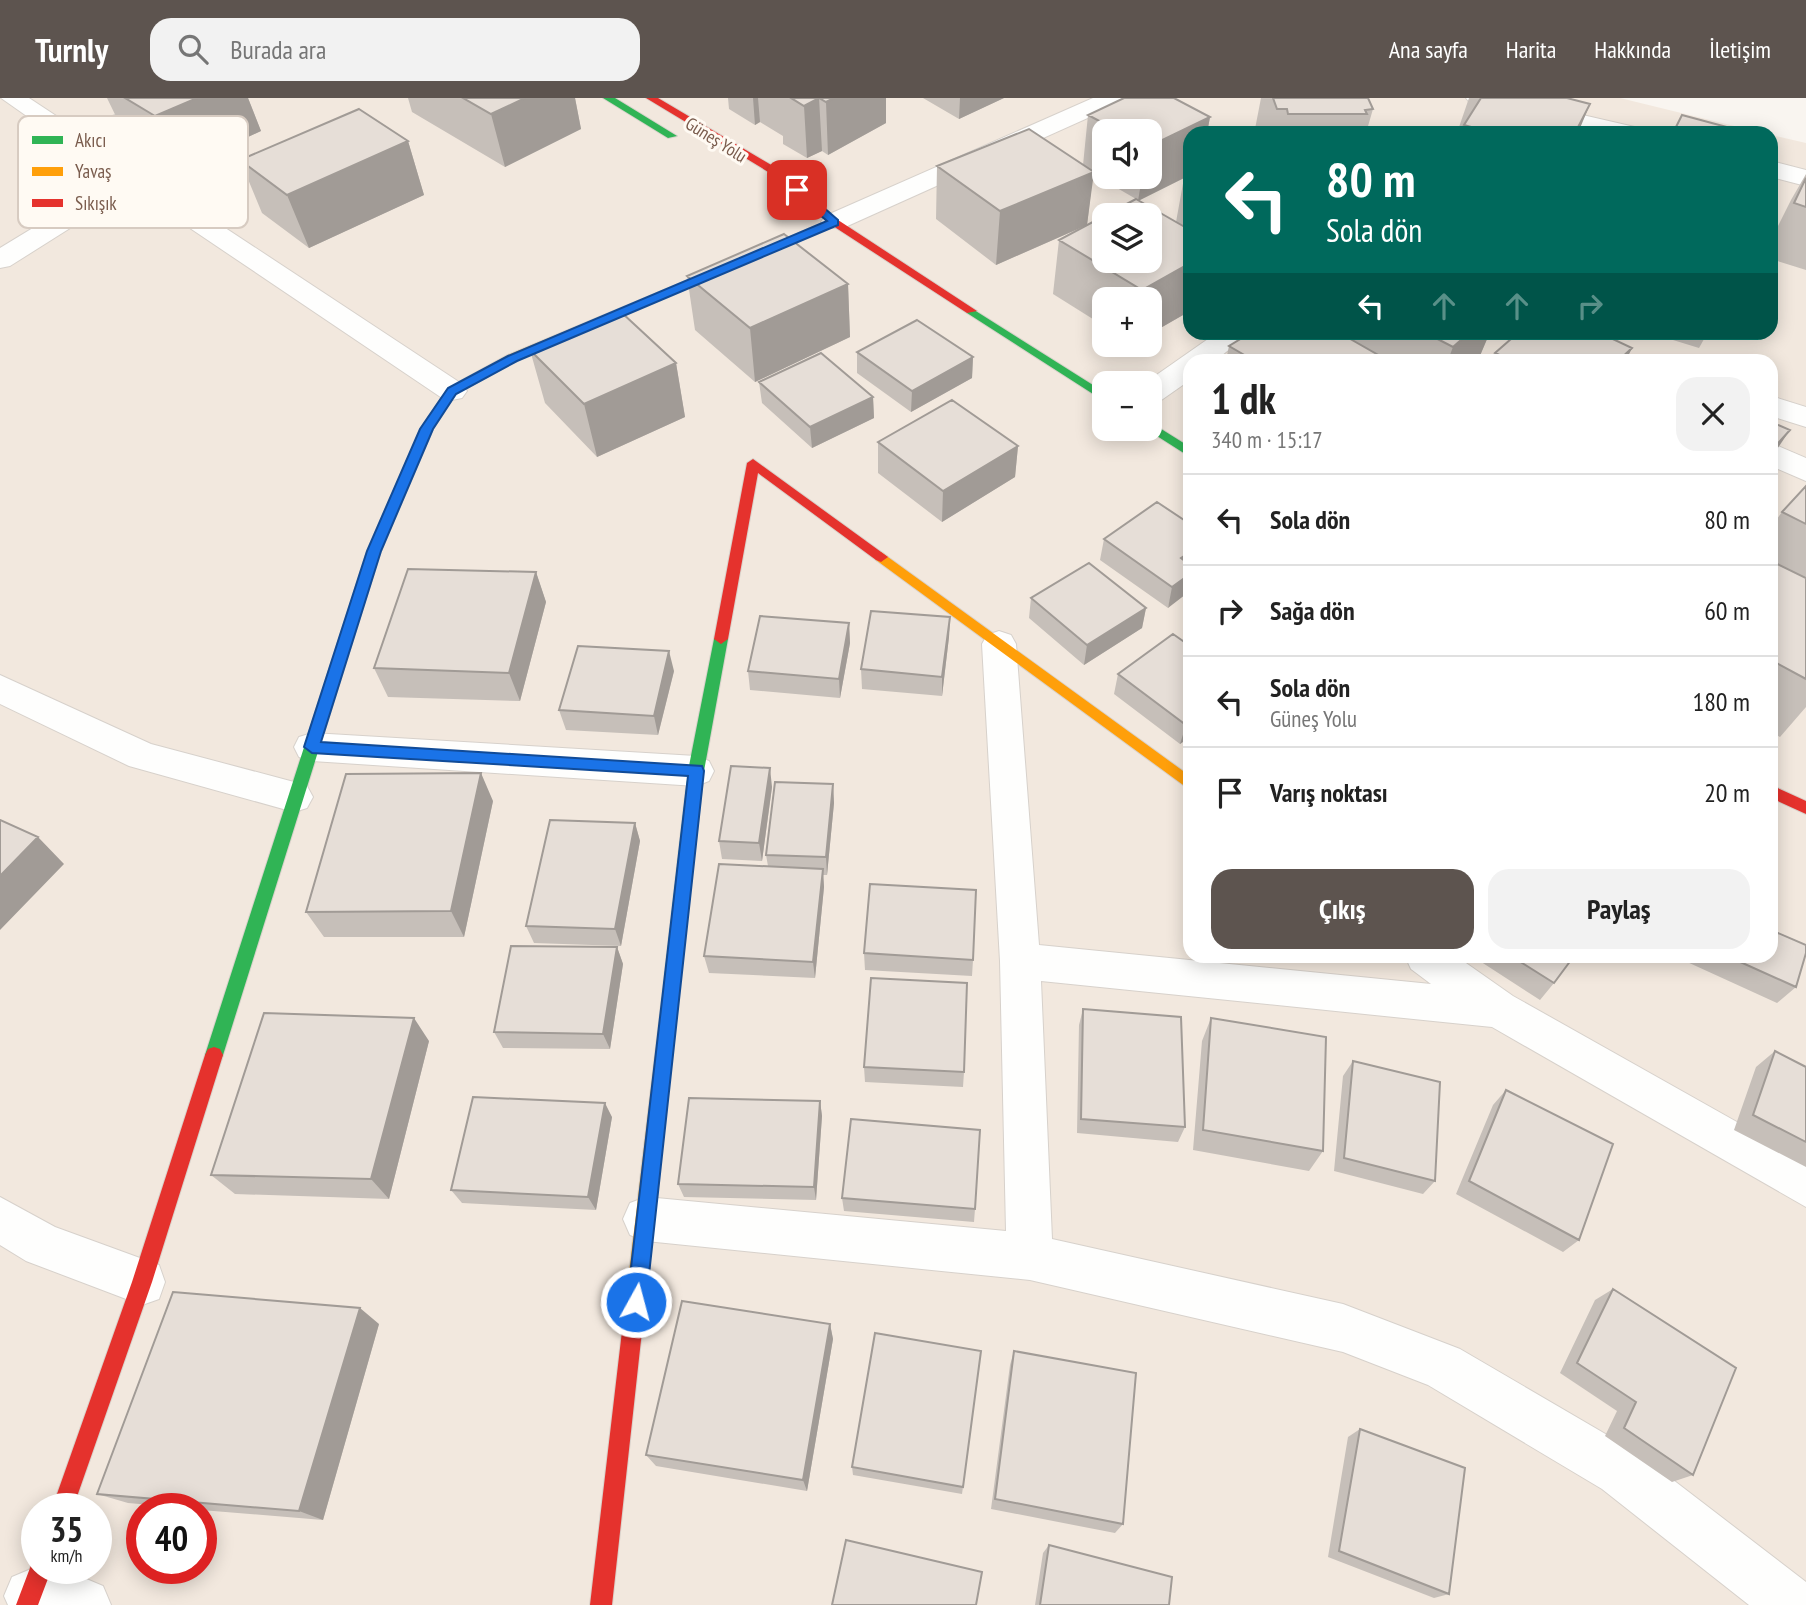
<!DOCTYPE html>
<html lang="tr">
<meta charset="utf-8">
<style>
body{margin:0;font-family:"PT Sans Narrow",sans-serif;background:#f2f2f2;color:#222;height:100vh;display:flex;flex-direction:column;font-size:26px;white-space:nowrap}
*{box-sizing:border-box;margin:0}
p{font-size:23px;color:#767676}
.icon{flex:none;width:38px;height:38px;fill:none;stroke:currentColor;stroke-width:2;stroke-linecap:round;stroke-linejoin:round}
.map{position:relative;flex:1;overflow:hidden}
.side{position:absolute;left:1183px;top:256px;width:595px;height:609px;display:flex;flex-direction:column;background:#fff;border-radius:21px;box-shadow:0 4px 18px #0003}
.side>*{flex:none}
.guide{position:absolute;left:1183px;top:28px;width:595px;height:214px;border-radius:21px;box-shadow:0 4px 18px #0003;background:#00695c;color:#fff;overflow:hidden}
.tools{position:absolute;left:1092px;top:21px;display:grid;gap:14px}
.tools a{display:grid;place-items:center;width:70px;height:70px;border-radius:14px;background:#fff;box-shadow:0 4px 18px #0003;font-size:35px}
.speed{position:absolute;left:21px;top:1395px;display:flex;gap:14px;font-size:35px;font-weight:700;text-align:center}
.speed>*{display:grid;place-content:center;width:91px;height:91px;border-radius:50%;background:#fff;box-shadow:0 4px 18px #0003;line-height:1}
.speed small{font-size:18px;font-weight:400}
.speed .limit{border:10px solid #d22;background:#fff;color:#111}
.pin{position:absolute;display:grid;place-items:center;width:60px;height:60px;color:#fff;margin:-30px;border-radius:14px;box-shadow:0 4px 10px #0006}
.me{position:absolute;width:77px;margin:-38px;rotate:7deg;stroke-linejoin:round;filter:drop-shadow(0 0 5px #0008)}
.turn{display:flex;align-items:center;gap:24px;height:147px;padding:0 28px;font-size:32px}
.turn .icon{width:91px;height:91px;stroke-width:2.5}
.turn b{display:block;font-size:49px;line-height:60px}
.lanes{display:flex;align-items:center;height:66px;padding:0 28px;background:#0003;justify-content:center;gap:35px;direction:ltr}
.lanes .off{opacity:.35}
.round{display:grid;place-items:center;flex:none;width:74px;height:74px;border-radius:21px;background:#f2f2f2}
.overview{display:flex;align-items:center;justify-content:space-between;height:119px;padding:0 28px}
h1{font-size:42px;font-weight:700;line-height:52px}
.primary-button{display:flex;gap:14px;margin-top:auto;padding:14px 28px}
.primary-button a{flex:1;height:80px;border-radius:21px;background:#5d544f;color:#fff;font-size:28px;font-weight:700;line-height:80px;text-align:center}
.primary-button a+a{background:#f2f2f2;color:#222}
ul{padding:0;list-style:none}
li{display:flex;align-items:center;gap:21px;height:91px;padding:0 28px;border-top:2px solid #e0e0e0}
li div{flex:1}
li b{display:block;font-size:26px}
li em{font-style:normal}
header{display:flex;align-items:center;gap:42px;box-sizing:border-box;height:98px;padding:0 35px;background:#5d544f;color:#fff}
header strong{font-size:33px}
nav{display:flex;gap:38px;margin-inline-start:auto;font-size:24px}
.search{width:490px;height:63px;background:#f2f2f2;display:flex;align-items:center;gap:18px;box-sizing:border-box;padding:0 24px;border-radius:21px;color:#767676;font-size:26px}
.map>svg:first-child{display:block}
.residential{fill:#f2e8de;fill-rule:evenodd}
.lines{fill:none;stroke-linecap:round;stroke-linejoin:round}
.street-casing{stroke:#d7d1cb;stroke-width:2}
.fast-casing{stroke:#d9d2cb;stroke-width:2}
.slow-casing{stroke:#d9d2cb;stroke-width:2}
.jam-casing{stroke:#d9d2cb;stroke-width:2}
.street{fill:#fefefd;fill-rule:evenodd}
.fast{fill:#30b455;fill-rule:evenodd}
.slow{fill:#ff9f0a;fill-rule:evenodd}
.jam{fill:#e5322d;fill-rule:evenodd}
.wall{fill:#c6bfb9;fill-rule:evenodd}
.shaded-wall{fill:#a19b96}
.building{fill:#e6ded7;stroke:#a19b96;stroke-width:2}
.route{fill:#1a73e8;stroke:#114b97;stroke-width:2}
.labels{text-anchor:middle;stroke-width:6;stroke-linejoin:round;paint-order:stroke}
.far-street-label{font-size:18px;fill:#7a5c4d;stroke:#fffaf3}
.key{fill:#fffaf3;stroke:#d7cbc1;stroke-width:2}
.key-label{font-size:19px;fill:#7a5c4d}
</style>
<header>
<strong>Turnly</strong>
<div class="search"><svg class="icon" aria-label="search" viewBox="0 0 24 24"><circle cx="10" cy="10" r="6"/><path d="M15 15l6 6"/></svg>Burada ara</div>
<nav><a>Ana sayfa</a><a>Harita</a><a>Hakkında</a><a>İletişim</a></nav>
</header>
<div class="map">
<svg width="1806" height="1507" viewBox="0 0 1806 1507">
<rect width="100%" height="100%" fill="#f9f5f0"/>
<!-- residential -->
<path class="residential" d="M0,0H1620L1763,35H1190V234H1771V37L1806,45V1507H0ZM1104,33H1150V79H1104ZM1104,117H1150V163H1104ZM1104,201H1150V247H1104ZM1190,262H1771V858H1190ZM1104,285H1150V331H1104ZM37,1410H96V1470H37ZM142,1410H201V1470H142Z"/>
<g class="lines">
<!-- street casing -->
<g class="street-casing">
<path id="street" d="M1,0H29L79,33L153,0H185L181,5L95,44L462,286L467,293L462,300L452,302L442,300L132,91L10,168L0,170V150L115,80Z
M1093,0H1125L1121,5L843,130H825L821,124L825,118Z
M1466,0H1509L1639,30L1642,35H1598L1470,5Z
M1771,63L1806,72V88L1771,79Z
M1218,234H1251L1216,262H1190V282L1160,303L1150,305V285H1145Z
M1771,298L1806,309V329L1771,318Z
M1771,345L1806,360V383L1771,368Z
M999,533L1011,537L1016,546L1039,847L1431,886L1411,871L1405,858H1456L1513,898L1806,1063V1109L1492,929L1041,883L1052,1141L1343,1206L1460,1251L1638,1355L1806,1484V1507H1749L1602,1391L1428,1287L1343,1254L1030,1182L646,1143L630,1137L623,1121L630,1105L646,1099L1006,1133L1000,863L982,546L987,537Z
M0,577L151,646L294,684L307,688L313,699L307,710L294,714L129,668L0,606Z
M312,635L696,658L709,663L714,673L709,683L696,688L312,663L299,659L294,649L299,639Z
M0,1099L55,1129L159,1167L165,1184L159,1201L142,1207L26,1163L0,1147Z
M31,1471L84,1480L103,1488L111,1507H8L4,1498L12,1479Z"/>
</g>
<!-- fast casing -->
<g class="fast-casing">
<path id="fast" d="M603,0H615L677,38L668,40Z
M971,210L1104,294V303L967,215V211Z
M1150,324L1190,349V359L1146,331H1150Z
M362,486L369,491L223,957L220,963L214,965L208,963L205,957L355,491Z
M721,536L728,541L704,673L677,907L675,912L669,915L663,912L661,907L688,673L714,541Z"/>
</g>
<!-- slow casing -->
<g class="slow-casing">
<path id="slow" d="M707,174L717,176L516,263L456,296L433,331L381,453L369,491L367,494H357L355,491L367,453L421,331L448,290L508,257Z
M881,454L1190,678V692L876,462L874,459Z
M669,899L675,902L677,907L642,1233L639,1240L632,1243L625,1240L622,1233L661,907L663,902Z"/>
</g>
<!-- jam casing -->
<g class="jam-casing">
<path id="jam" d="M646,0H658L783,74L838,122L977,213L967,215L833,128L715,178H707V174L827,123L775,78Z
M753,361L888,459L881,464L876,462L758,375L728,541L721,546L714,541L747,365Z
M1771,687L1806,703V716L1771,700Z
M214,949L220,951L223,957L152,1184L73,1410H52L132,1184L205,957L208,951Z
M632,1223L639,1226L642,1233L612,1507H590L622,1233L625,1226Z
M37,1461V1470H52L38,1507H16L33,1462Z"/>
</g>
<!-- street -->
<use href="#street" class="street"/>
<!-- fast -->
<use href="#fast" class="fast"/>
<!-- slow -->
<use href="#slow" class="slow"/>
<!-- jam -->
<use href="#jam" class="jam"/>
</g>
<!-- wall -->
<path class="wall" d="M106,0H248L261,33L179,71L125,37L107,0Z
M408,0H575L581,31L505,69L412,14Z
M728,0H886V25L828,57L822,53L807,60L783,46V38L760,24L755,27L729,11Z
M923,0H1004L959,21Z
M1261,0H1368L1373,11L1366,35H1256L1255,31Z
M1469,0H1567L1578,35H1457Z
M1088,17L1210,19L1207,35H1190V213L1150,236V201H1104V228L1053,196L1059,142L1087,127L996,167L936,121L937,68L1083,67ZM1104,33H1150V79H1104ZM1093,76L1136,101L1087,127ZM1184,80L1176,124L1138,103Z
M408,43L424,97L309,150L262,115L240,62Z
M1806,76V172L1771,161V142L1791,102Z
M687,178L848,186L850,239L755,284L695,232Z
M1252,234H1490L1479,260L1477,262H1226L1229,248Z
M1647,234H1708L1699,250Z
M1632,250L1626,262H1491L1495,255Z
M530,252L676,265L685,319L597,359L545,305Z
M857,254L973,259L972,280L911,314L857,275Z
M759,284L873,299L874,320L812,350L762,305Z
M878,344L1018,348L1015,379L942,424L878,375Z
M1806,388V609L1780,639L1771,634V429L1782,414Z
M1190,426L1168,510L1100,462L1104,441Z
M536,474L546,504L520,603L388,599L374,570Z
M1031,500L1146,510L1142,530L1084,567L1029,520Z
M950,519L949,539L942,598L862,591L861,571Z
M849,525L850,545L840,600L750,592L748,573Z
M1173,536L1190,639L1180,646L1114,596L1118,576Z
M674,573L658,637L566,632L559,612Z
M833,686L834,705L827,777H823L824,789L815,880L709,875L704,858L768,768L766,757Z
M772,689L762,763L722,761L719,743Z
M493,703L464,839H324L306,814Z
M635,725L640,743L621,848L534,845L526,828Z
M617,849L623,866L610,951L503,950L494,934Z
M864,855L973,862L972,878L865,872Z
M1472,858H1574L1554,885L1540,902Z
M1674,858H1771L1796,889L1777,905Z
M1083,911L1185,1029L1178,1044L1077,1035L1079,927Z
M1211,920L1323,1053L1309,1073L1193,1052L1202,943Z
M429,943L389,1101L235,1096L211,1077Z
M1775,953L1806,969V1069L1734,1032L1756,969Z
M1353,963L1435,1083L1423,1096L1334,1073L1343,978Z
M864,969L964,974L963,989L865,984Z
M1506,992L1579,1142L1563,1154L1456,1096L1493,1007Z
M820,1003L822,1018L816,1102L684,1099L678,1086Z
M612,1019L596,1112L462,1105L451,1092Z
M842,1100L975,1111L974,1124L844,1113Z
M1613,1191L1693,1377L1672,1384L1605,1338L1617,1313L1560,1275L1595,1202Z
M379,1226L323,1422L201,1412V1410H186L128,1405L97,1396Z
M830,1226L833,1241L807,1393L656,1368L646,1357Z
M1014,1253L1123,1426L1115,1435L991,1411L1010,1267Z
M1360,1331L1449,1496L1434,1500L1328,1459L1348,1339Z
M852,1369L963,1389L962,1396L853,1377Z
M1049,1447L1169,1507H1035L1043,1455Z"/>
<!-- shaded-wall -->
<path class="shaded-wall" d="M197,0H248L261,33L179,71L155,18Z
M525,0H575L581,31L505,69L491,16Z
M753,0H758L760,24L755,27Z
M819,0L822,53L807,60L804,8Z
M834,0H886V25L828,57L826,4Z
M960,0H1004L959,21Z
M1590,6L1578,35H1575Z
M1210,19L1207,35H1190V77L1184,78V80L1138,103L1142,79H1150V48Z
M408,43L424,97L309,150L287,97Z
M1094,74L1087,127L996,167L1000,113Z
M1190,165V213L1150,236V201H1140L1142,192Z
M848,186L850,239L755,284L750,230Z
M1470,234H1490L1479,260L1477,262H1448L1453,249Z
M1632,250L1626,262H1619Z
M973,259L972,280L911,314L912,293Z
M676,265L685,319L597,359L584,306Z
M873,299L874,320L812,350L810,329Z
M1790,332L1771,360V353Z
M1018,348L1015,379L942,424L943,393Z
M1190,454V471L1181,460Z
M536,474L546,504L520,603L509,575Z
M1190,476V493L1168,510L1172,489Z
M1146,510L1142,530L1084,567L1087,547Z
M950,519L949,539L942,598V579Z
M849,525L850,545L840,600L839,581Z
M669,553L674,573L658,637L654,618Z
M1190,624V639L1180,646L1186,627Z
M770,670L772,689L762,763L759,745Z
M481,675L493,703L464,839L451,813Z
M833,686L834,705L827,777L826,759Z
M635,725L640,743L621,848L615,831Z
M38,739L64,766L0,832V778Z
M823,771L824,789L815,880L813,864Z
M617,849L623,866L610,951L603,936Z
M414,920L429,943L389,1101L371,1081Z
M820,1003L822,1018L816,1102L814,1089Z
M605,1005L612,1019L596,1112L588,1099Z
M360,1210L379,1226L323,1422L299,1413Z
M830,1226L833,1241L807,1393L803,1382Z"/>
<!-- building -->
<path class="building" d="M125,0H197L155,18Z
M463,0H525L491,16Z
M791,0H834L826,4L819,0L804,8Z
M1124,0H1174L1210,19L1150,48V33H1118L1088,17Z
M1273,0H1368L1373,11L1365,12L1367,16H1288L1287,11H1277Z
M1481,0H1567L1590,6L1575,35H1493L1464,27Z
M359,11L408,43L287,97L240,62Z
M1682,17L1749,35H1673Z
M1029,31L1094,74L1000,113L937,68Z
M1190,76V82L1184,78Z
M1806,80V109L1794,105Z
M1136,101L1190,132V165L1142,192L1059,142L1104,118V163H1150V117H1106Z
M784,136L848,186L750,230L687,178Z
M621,214L676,265L584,306L530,252Z
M917,222L973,259L912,293L857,254Z
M1252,234H1338L1387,262H1253L1229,248Z
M1424,234H1470L1453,249Z
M1519,234H1598L1632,250L1619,262H1511L1495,255Z
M821,255L873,299L810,329L759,284Z
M952,302L1018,348L943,393L878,344Z
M1771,324L1790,332L1771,353Z
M1806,388V426L1782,414Z
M1157,404L1190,426V454L1181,460L1190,467V476L1172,489L1104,441Z
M1771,463L1806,480V581L1771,562Z
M1089,465L1146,510L1087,547L1031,500Z
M408,471L536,474L509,575L374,570Z
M871,513L950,519L942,579L861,571Z
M760,518L849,525L839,581L748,573Z
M1173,536L1190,548V624L1186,627L1118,576Z
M578,548L669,553L654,618L559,612Z
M731,668L770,670L759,745L719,743Z
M481,675L451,813L306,814L346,676Z
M775,684L833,686L826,759L766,757Z
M0,722L38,739L0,778Z
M550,722L635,725L615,831L526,828Z
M719,766L823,771L813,864L704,858Z
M870,786L976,792L973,862L864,855Z
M1771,832L1806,847V855L1796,889L1727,858H1771Z
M511,848L617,849L603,936L494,934Z
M1511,858H1574L1554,885Z
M871,880L967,885L964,974L864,969Z
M1083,911L1181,919L1185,1029L1081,1021Z
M264,915L414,920L371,1081L211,1077Z
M1211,920L1326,939L1323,1053L1203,1032Z
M1775,953L1806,969V1044L1753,1017Z
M1353,963L1440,984L1435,1083L1344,1060Z
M1506,992L1613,1046L1579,1142L1469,1083Z
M473,999L605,1005L588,1099L451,1092Z
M689,1000L820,1003L814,1089L678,1086Z
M851,1021L980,1032L975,1111L842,1100Z
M1613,1191L1736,1270L1693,1377L1624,1330L1636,1304L1577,1265Z
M173,1194L360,1210L299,1413L97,1396Z
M682,1203L830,1226L803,1382L646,1357Z
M875,1235L981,1253L963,1389L852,1369Z
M1014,1253L1136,1275L1123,1426L995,1401Z
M1360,1331L1465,1370L1449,1496L1339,1453Z
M846,1442L982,1474L976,1507H832Z
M1049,1447L1172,1479L1169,1507H1040Z"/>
<!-- route -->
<path class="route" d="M793,90H801L838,122V127L517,263L456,296L433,331L381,453L321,644L702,668L704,673L646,1204L643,1211L636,1213L630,1211L627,1204L688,678L312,655L304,649L367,453L420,331L448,290L508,258L827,123L793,94Z"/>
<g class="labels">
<!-- far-street labels -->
<g class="far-street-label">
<text transform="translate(716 42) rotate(32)" y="6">Güneş Yolu</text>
</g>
</g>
<!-- legend -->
<rect x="18" y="18" width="230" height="112" rx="10" class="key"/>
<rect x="32" y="38" width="31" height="8" fill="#30b455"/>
<rect x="32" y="69" width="31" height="9" fill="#ff9f0a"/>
<rect x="32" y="101" width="31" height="8" fill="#e5322d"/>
<g class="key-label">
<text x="75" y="49">Akıcı</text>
<text x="75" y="80">Yavaş</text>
<text x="75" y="112">Sıkışık</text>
</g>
</svg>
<div class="tools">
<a><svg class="icon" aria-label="sound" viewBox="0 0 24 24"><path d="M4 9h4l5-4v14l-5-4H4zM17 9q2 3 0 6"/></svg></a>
<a><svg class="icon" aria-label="layers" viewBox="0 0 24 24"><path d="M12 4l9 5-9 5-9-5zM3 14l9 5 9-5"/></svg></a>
<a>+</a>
<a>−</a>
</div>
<div class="speed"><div>35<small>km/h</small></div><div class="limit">40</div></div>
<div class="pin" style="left:797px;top:92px;background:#d93025"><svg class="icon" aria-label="arrive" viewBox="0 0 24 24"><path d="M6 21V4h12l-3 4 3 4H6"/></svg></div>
<svg class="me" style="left:636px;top:1204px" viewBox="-20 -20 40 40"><circle r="17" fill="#1a73e8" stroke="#fff" stroke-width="3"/><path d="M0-11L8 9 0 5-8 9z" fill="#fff"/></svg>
<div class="guide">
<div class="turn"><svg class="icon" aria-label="left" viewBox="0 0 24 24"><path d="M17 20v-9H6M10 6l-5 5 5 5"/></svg><div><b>80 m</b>Sola dön</div></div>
<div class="lanes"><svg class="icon" aria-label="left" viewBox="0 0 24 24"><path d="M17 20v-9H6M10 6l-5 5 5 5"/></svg><svg class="icon off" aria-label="ahead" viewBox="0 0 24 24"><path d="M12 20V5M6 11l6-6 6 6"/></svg><svg class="icon off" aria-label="ahead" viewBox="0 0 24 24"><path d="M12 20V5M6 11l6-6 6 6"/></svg><svg class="icon off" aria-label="right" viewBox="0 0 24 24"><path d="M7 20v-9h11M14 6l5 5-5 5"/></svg></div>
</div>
<section class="side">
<div class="overview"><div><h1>1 dk</h1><p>340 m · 15:17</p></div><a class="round"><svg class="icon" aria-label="close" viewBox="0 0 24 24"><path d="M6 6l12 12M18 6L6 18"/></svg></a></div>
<ul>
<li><svg class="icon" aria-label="left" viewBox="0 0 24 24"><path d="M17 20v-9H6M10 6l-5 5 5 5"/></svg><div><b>Sola dön</b></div><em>80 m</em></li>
<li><svg class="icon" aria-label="right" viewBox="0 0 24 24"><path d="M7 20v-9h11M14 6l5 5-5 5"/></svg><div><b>Sağa dön</b></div><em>60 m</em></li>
<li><svg class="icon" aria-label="left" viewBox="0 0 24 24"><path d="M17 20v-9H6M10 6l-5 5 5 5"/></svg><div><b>Sola dön</b><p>Güneş Yolu</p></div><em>180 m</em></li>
<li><svg class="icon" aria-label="arrive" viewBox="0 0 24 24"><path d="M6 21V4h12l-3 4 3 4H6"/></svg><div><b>Varış noktası</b></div><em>20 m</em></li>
</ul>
<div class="primary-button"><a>Çıkış</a><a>Paylaş</a></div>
</section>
</div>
